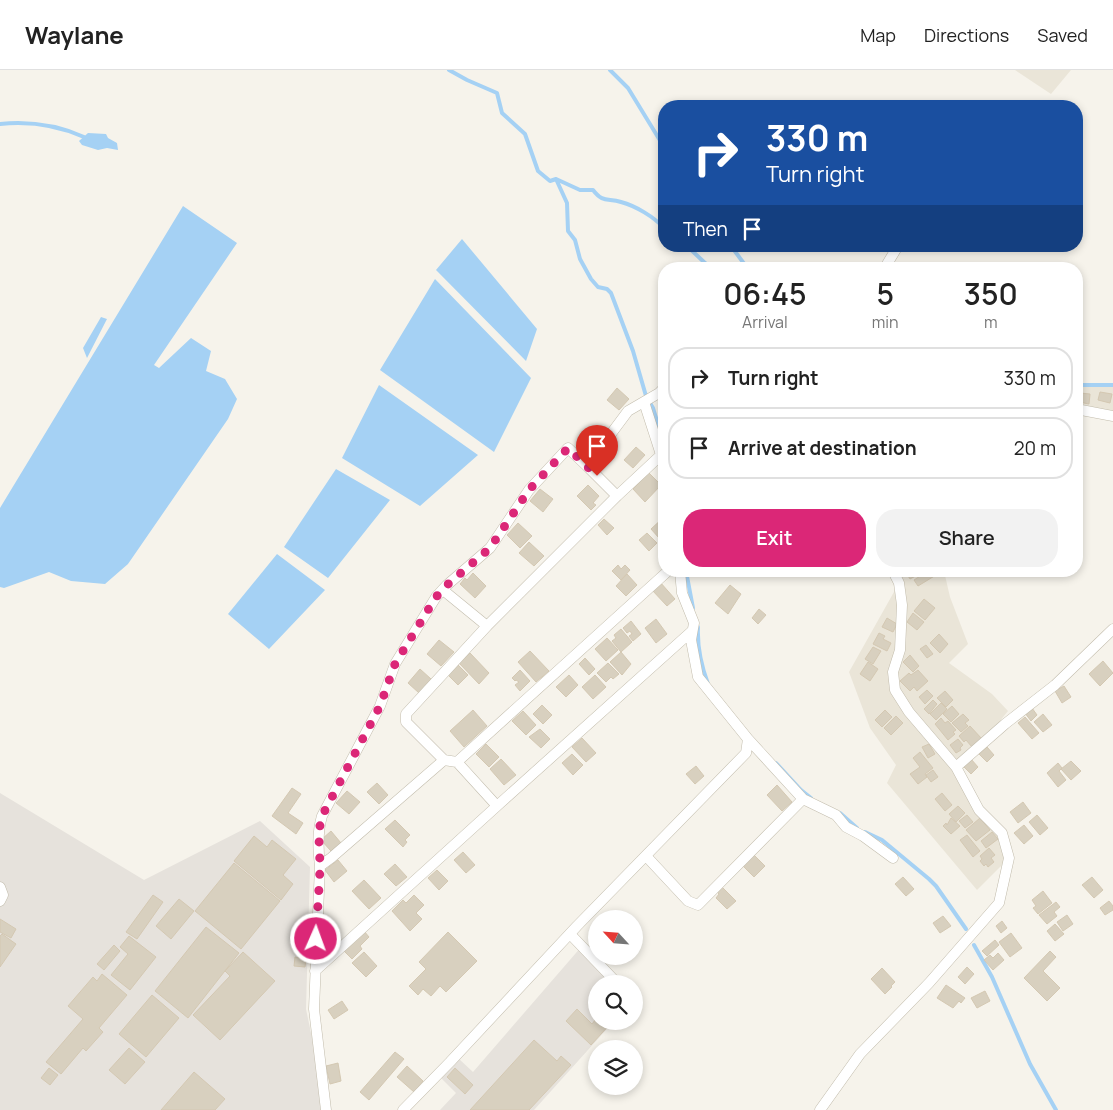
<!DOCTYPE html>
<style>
body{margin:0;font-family:Manrope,sans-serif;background:#f2f2f2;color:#222;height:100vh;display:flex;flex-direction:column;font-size:19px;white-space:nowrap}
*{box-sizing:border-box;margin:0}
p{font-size:16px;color:#767676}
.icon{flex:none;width:28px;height:28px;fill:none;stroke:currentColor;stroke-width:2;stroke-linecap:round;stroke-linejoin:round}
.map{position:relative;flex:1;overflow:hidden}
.panel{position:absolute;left:658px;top:192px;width:425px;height:315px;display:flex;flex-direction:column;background:#fff;border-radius:20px;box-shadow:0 2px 8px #0003}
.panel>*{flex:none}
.hud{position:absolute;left:658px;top:30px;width:425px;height:152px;border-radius:20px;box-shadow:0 2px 8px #0003;background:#1a4fa0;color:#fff;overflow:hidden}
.needle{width:32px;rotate:296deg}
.fabs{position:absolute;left:588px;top:840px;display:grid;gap:10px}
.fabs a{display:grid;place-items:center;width:55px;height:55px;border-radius:50%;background:#fff;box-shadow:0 2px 8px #0003;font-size:25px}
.pin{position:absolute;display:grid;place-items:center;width:42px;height:42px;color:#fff;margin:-51px -21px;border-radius:50% 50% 50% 0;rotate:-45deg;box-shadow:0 0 5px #0007}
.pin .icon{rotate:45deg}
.me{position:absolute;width:55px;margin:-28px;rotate:2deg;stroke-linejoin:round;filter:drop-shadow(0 0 4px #0008)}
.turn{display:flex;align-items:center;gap:18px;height:105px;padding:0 25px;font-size:22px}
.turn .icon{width:65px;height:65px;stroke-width:2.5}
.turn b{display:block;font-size:35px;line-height:42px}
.then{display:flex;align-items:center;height:48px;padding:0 25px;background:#0003;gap:10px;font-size:19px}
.eta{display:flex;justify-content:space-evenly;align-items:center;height:85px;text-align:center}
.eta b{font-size:30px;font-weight:600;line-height:35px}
.button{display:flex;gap:10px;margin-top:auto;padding:10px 25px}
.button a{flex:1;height:58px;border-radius:20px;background:#db2777;color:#fff;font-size:20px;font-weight:600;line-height:58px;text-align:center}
.button a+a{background:#f2f2f2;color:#222}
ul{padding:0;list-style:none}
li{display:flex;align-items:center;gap:15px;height:62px;margin:0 10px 8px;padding:0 15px;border:2px solid #e0e0e0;border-radius:20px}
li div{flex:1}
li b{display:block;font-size:19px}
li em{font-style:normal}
header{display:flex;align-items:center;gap:30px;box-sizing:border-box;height:70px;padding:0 25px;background:#fff;border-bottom:1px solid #e0e0e0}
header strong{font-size:24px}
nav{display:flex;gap:28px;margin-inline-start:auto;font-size:18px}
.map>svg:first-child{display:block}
.residential{fill:#eae5d8}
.industrial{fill:#e6e2dc}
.water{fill:#a5d1f4}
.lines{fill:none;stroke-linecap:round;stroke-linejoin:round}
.stream{stroke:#a5d1f4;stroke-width:4}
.building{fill:#d8d0bf;stroke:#d4c8b2}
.minor-casing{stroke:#c2bcac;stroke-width:11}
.minor{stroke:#fff;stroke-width:10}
.route{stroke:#db2777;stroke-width:9;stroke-dasharray:0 16.2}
</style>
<header>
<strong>Waylane</strong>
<nav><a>Map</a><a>Directions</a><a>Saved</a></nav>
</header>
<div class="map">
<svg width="1113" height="1040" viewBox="0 0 1113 1040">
<rect width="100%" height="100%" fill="#f6f3eb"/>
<!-- residential -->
<path class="residential" d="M1015,0H1071L1051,24Z
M1076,315H1113V346L1076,339Z
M893,501H944L950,527L968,574L949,593L992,624L1008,641L977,679L956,697L979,740L1002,763L1009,788L977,820L887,713L896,695L870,658L849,602L899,513Z"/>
<!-- industrial -->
<path class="industrial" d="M0,723L144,810L260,751L310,797L306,939L327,1040H0Z
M582,876L618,914H596V951H614L534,1040H440L456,1023L440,1007L458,988L473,1002Z"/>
<!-- water -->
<path class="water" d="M88,63L106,64L108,68L117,73L118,80L107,78L98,80L82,75L79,71Z
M183,136L237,173L154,295L159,298L191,268L211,281L206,301L225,309L237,329L228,349L128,494L105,514L71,511L49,502L4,518L0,517V438Z
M462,169L537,259L526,291L436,200Z
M435,209L531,308L494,382L380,300Z
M101,247L107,249L87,288L83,278Z
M379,315L478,385L420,436L342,388Z
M336,399L390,430L328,508L284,477Z
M277,484L325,520L269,579L228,544Z"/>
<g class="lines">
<!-- stream -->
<path class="stream" d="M449,0L467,10L497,23L502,43L525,64L538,101L550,111L556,109L567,133L568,161L575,170L580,189L591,209L598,217L607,219L611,223L633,281L646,326L653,338L664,374
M610,0L628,18L664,77
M0,54C29,51 57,55 84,67
M556,109L580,120H593C603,133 607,128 621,132C636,136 654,147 664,158
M687,176L705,193L716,199
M731,176L748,199
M1076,315H1113
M686,501L693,538
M698,557C697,577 701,595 708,614
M776,693L801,720L811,728
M840,743L857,758
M865,762L882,770L929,809L936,816L966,859
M974,875L992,907L1030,994L1056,1040"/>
</g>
<!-- building -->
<path class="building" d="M617,318L629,329L619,340L607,330Z
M1100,322L1112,324L1110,333L1098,330Z
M1080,323L1090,324L1089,334L1079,332Z
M636,377L645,385L633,398L624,390Z
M649,403L661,415L645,432L633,419Z
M588,415L599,426L593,433L596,435L591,440L577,426Z
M540,419L553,429L543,442L530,431Z
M664,447V463L659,468L651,459Z
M604,449L614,458L607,465L598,455Z
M518,453L532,466L520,478L507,465Z
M647,463L657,473L649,481L639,470Z
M529,472L544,486L534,496L519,483Z
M618,495L621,499L625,495L630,500L621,510L612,501Z
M905,501H922L923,502L910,509Z
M928,501H934L936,505L918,516L914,510Z
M473,503L486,516L475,528L460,514L465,508L467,510Z
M627,504L637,515L626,526L616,516Z
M660,512L675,529L667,536L652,520Z
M730,515L741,524L728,544L715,533Z
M924,529L935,538L925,550L914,541Z
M759,539L766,545L758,554L752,548Z
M913,543L924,552L917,560L907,552Z
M887,548L897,554L893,562L882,557Z
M656,549L667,564L656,573L645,558Z
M631,551L641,564L633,571L629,566L632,564L630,561L627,563L623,558Z
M621,559L632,572L621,582L612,571L616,568L614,565Z
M879,563L885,566L883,569L891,573L887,581L873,574Z
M939,564L948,574L940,583L930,573Z
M607,568L618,580L606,591L595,579Z
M439,570L454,582L441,596L427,584Z
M926,575L933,584L927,588L920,579Z
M873,577L881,581L873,594L865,589Z
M530,581L549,601L536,612L518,592Z
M621,582L631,594L622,605L610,592Z
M470,583L489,603L479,614L459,593Z
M910,585L919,596L913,602L903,592Z
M585,588L595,599L589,605L579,594Z
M1103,591L1113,603L1100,616L1089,604Z
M868,592L878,599L870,611L860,604Z
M608,593L619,604L613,609L611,607L606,612L597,603Z
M458,595L468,605L458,615L448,605Z
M420,599L431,609L419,623L408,613Z
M520,600L530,611L520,621L515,615L519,612L516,610L515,611L512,608Z
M918,600L928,611L917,621L914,617L910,621L900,611L909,603L911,605Z
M569,605L578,615L566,627L556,617Z
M595,605L606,617L593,629L582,617Z
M1064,616L1071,627L1062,633L1055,621Z
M927,620L933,626L925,634L919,627Z
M945,621L953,630L946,637L937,628Z
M933,630L937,634L929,644L924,639Z
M941,633L947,639L936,650L930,644Z
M542,635L552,645L543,654L533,644Z
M952,636L959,644L951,652L943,644Z
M1032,638L1037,645L1031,651L1025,643Z
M473,640L487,656L464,677L450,661Z
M885,640L892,647L882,657L875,650Z
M523,641L536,655L526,665L512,651Z
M963,644L969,650L965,653L968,656L961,662L952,653Z
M1043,644L1052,655L1043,662L1034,652Z
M896,646L903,653L891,665L884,658Z
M1025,647L1039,663L1032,669L1018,653Z
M941,648L945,653L948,651L956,660L953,662L955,664L948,670L935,654Z
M970,656L982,669L972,677L966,670L964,672L959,666Z
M540,659L550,669L541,678L529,667Z
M582,668L596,683L586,692L572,677Z
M958,669L963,675L960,678L961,680L956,683L950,675Z
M486,674L499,687L489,697L476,684Z
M929,674L935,684L928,688L922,677Z
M987,677L994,685L987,692L979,684Z
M920,682L933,698L925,704L927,707L918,714L910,704L920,697L913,688Z
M572,684L583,695L573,705L562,693Z
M501,689L516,705L504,715L490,699Z
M971,689L978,697L971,704L963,696Z
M1071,691L1081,701L1071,710L1061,699Z
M1058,693L1062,698L1059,701L1066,710L1058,717L1047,703Z
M696,696L704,706L695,714L686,704Z
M933,700L938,707L931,712L926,705Z
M377,713L388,725L379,734L367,722Z
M777,715L792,732L782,741L767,725Z
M292,718L301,724L288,743L303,753L296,764L272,746Z
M347,721L360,732L349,744L336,733Z
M942,723L952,735L945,741L935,729Z
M1023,732L1031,743L1018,753L1010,742Z
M958,736L965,743L956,752L949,744Z
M967,745L973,752L965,758L959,751Z
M1037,745L1048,758L1040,765L1029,752Z
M951,748L960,756L951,764L943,756L946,753L947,755Z
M980,748L990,760L976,771L966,760Z
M395,750L410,765L405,770L407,772L403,777L385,759Z
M1024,755L1033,766L1024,774L1014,763Z
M331,761L341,773L331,781L321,770Z
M992,762L998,769L986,778L981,771Z
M967,765L980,781L973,787L960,770Z
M254,766L267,777L272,770L296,789L283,805L293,814L281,830L234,791Z
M989,778L995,785L991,788L994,792L988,797L986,794L984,796L980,791L982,789L980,786Z
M463,782L475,795L466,803L454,790Z
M754,785L765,796L754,807L743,796Z
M338,790L347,801L334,812L325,800Z
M234,793L280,831L241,879L195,841Z
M395,794L407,807L396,816L384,804Z
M437,800L448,811L439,820L428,808Z
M903,807L914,819L906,826L895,814Z
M1092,807L1103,820L1094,828L1082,815Z
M364,810L381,828L369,839L352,821Z
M720,815L736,831L727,839L716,828L719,824L715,820Z
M1043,821L1052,833L1038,844L1033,838L1036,836L1032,830Z
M153,825L163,832L137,869L126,862Z
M414,825L424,835L416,843L422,849L410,861L392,841L403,830L406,833Z
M179,829L194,841L171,869L156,856Z
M1109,831L1113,836V840L1105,845L1100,838Z
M1056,832L1060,837L1054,842L1057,846L1047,854L1039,845Z
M1067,845L1073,854L1063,861L1057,852Z
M943,846L951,856L940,863L933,853Z
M0,849L16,859L11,868L0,862Z
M1002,851L1007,858L1001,863L996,856Z
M1055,854L1064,864L1055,871L1047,861Z
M206,857L239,883L188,948L155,921Z
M364,861L369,867L360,876L362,879L352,889L344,881Z
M448,862L477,891L446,922L440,916L431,926L423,919L418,925L409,916L426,899L419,892Z
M1011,863L1022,878L1010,887L999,872Z
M2,864L16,874L0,897V866Z
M129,866L156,887L130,920L111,905L128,884L120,877Z
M995,870L999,875L987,886L982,881Z
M114,875L120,881L104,900L97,894Z
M1050,881L1056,887L1043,901L1060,918L1047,931L1024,908Z
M243,882L275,911L220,970L193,945L230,906L225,901Z
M364,882L377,896L366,907L352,893Z
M998,883L1004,890L993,900L984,890L990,885L993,888Z
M295,887L306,889L305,897L294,896Z
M967,897L974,904L965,914L958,907Z
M882,898L895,912L891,916L892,917L885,924L871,909Z
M102,904L127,925L99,958L103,962L86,981L83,978L61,1004L46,992L83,949L68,936L93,907L97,911Z
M946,915L965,928L961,933L959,931L953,938L937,928Z
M985,921L990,931L977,938L971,928Z
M152,925L179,948L146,987L119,964Z
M342,931L348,940L334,949L328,940Z
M577,939L592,954L596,949V951L612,952L591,975L566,951Z
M534,970L557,991L561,986L571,995L529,1040H470Z
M129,978L145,992L125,1014L109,1000Z
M395,982L404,989L369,1030L360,1022Z
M338,993L341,1011L330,1014L326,996Z
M407,996L423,1011L414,1022L397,1007Z
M49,998L58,1005L50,1015L41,1008Z
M455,998L473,1015L465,1024L447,1007Z
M194,1002L225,1029L215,1040H161Z"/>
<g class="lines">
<!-- minor casing -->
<g class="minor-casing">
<path id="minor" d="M884,199L898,176
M644,332L664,394
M1076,339L1113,346
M617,426L661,385
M443,520L487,556L406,644V652L444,690
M487,556L617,426L587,396
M457,692L497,736L692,561
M956,697L1005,654L1055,615L1113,559
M803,729L836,745L846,757L863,766L893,788
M646,786L688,831L698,835L803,729L748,669
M320,796L331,788L444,690L457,692L668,501
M0,817L3,825L0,831
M570,864L618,914
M315,901L497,736
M326,1040L314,939L320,796C318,779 317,763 322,746L380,636L395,594L436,527L447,515L490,478L529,420L568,378L587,396L628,341L659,323L664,318
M403,1040L450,992L577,856L746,683L748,669L698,607L691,570L694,553L682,523L680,501
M820,1040L860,984L929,913L999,833L1009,788L1002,763L979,740L956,697L909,642L895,620L893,602L900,580L902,535L899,513L893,501"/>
</g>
<!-- minor -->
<use href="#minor" class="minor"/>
</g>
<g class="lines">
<!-- route -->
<path class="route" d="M316,869C317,846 319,822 320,798C320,780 317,764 322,746L380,636L395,594L436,527L447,515L490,478L529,420L568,378L597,406"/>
</g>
</svg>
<div class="fabs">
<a><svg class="needle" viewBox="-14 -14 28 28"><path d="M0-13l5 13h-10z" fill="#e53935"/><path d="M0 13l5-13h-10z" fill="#767676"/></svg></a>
<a><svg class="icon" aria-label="search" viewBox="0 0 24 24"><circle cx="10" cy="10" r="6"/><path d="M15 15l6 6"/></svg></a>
<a><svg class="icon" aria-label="layers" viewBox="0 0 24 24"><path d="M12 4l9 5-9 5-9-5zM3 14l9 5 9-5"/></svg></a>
</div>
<div class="pin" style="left:597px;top:406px;background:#d93025"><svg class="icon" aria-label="arrive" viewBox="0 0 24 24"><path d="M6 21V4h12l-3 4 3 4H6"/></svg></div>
<svg class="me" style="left:316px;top:869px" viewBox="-20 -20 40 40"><circle r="17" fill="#db2777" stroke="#fff" stroke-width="3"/><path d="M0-11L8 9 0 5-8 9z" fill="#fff"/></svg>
<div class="hud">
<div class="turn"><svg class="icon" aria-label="right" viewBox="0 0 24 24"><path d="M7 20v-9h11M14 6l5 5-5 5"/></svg><div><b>330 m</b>Turn right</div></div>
<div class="then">Then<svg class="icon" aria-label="arrive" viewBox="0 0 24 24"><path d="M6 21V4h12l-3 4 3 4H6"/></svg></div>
</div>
<section class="panel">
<div class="eta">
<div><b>06:45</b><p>Arrival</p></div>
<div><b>5</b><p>min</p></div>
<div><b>350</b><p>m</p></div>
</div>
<ul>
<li><svg class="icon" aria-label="right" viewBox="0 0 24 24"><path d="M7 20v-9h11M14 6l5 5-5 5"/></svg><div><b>Turn right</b></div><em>330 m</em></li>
<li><svg class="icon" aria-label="arrive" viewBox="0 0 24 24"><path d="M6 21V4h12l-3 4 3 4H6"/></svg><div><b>Arrive at destination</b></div><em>20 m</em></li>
</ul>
<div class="button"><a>Exit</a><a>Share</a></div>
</section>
</div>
